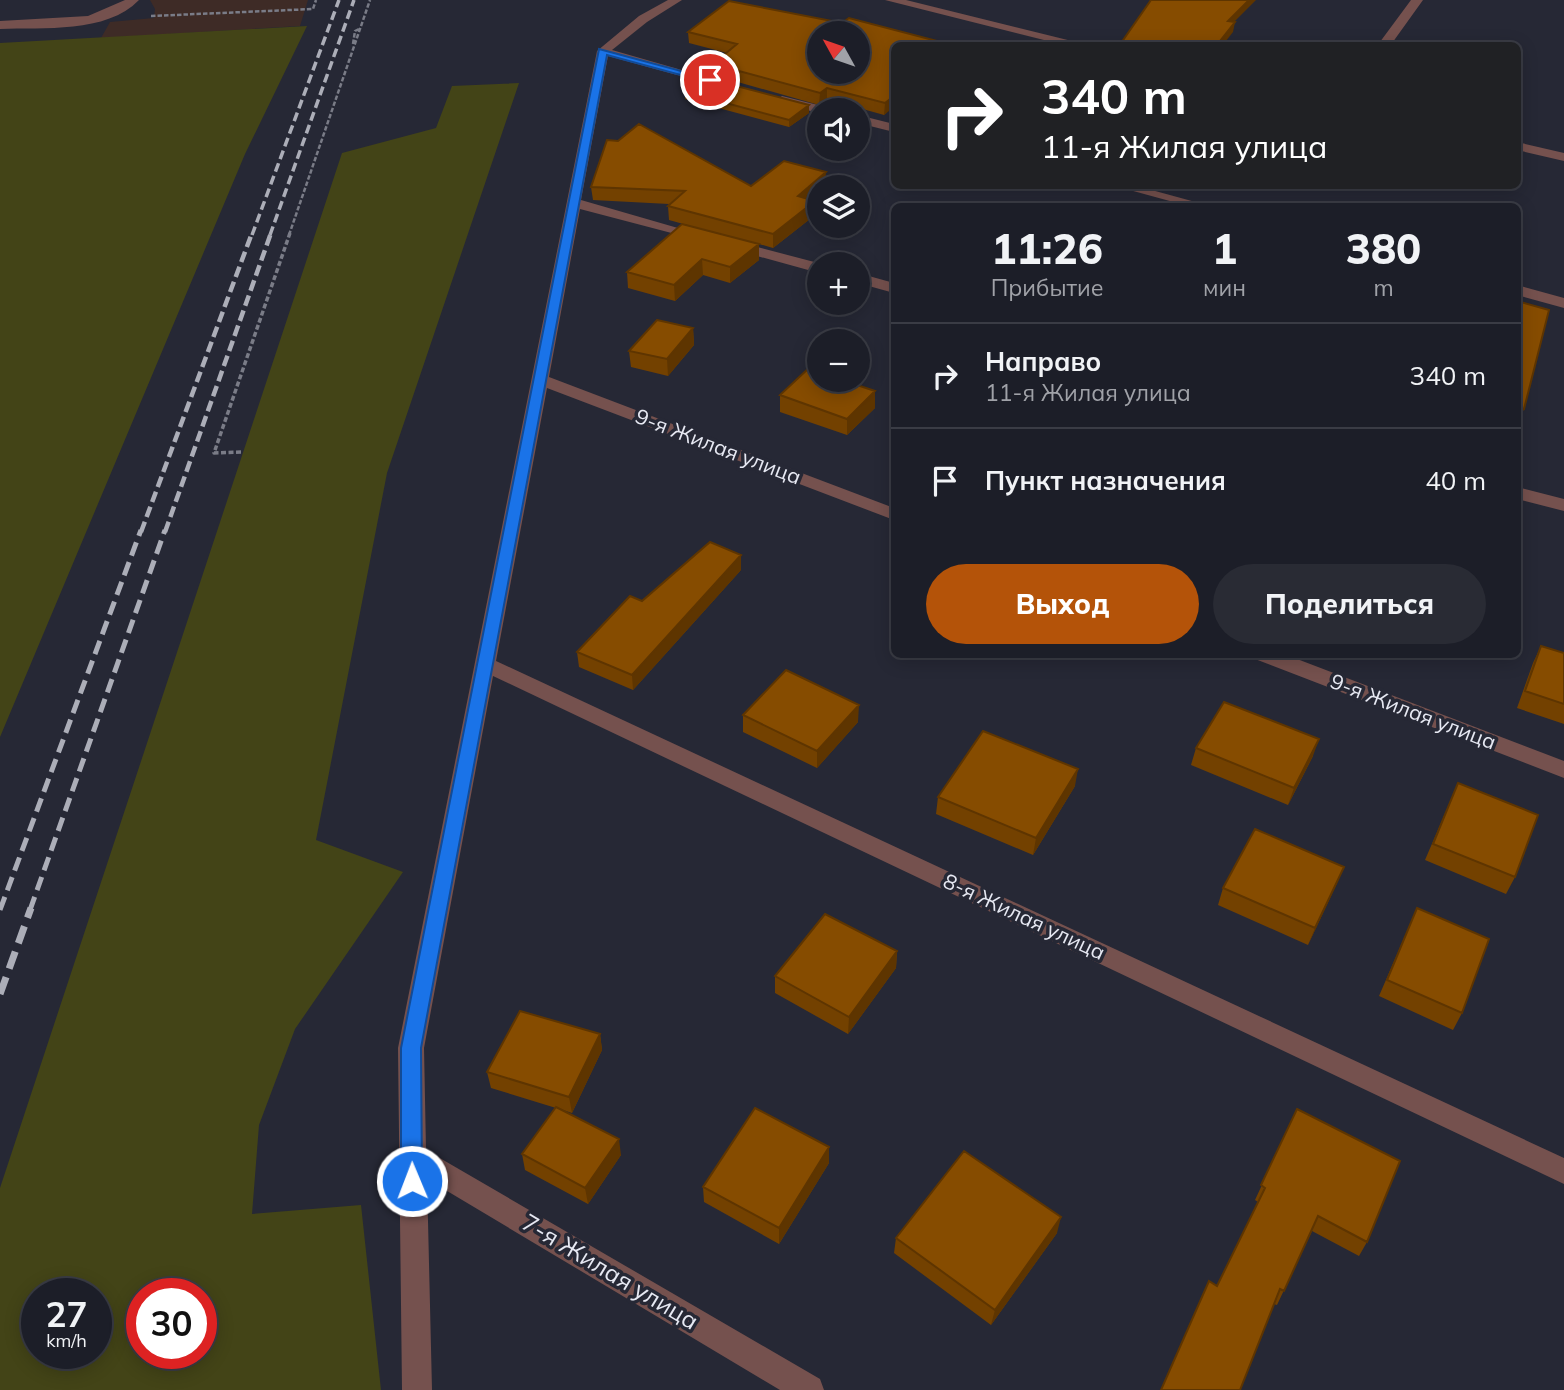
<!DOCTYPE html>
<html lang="ru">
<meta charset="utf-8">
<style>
body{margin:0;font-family:Mulish,sans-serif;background:#292b34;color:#f1f3f6;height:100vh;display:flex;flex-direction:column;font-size:26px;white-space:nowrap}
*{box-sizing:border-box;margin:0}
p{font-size:23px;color:#a0a2a8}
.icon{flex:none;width:38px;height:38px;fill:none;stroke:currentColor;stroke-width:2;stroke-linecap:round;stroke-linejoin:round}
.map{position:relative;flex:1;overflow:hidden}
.details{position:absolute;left:891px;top:203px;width:630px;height:455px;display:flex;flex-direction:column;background:#1c1e28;border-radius:10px;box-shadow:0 4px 18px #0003,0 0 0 2px #3a3c45}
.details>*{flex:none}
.hud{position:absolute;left:891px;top:42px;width:630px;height:147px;border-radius:10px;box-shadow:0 4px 18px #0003,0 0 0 2px #3a3c45;background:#202124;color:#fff;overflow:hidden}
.needle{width:46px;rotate:310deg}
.controls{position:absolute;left:807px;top:21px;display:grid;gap:14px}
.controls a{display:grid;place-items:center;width:63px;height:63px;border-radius:50%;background:#1c1e28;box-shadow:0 4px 18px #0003,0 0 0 2px #3a3c45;font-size:35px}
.speed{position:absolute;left:21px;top:1278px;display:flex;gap:14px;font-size:35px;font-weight:700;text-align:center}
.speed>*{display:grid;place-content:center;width:91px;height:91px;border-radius:50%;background:#1c1e28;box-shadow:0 4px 18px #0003,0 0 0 2px #3a3c45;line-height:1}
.speed small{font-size:18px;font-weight:400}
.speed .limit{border:10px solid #d22;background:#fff;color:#111}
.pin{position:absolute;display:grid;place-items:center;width:60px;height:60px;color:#fff;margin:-30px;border:4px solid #fff;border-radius:50%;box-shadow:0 2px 7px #0007}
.me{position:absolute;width:77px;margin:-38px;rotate:359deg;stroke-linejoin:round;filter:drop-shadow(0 0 5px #0008)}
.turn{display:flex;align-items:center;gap:24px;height:147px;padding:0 35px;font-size:32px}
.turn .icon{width:91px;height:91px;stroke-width:2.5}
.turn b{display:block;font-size:49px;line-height:60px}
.eta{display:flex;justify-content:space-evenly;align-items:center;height:119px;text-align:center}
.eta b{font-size:42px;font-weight:800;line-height:49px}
.cta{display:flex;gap:14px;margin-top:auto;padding:14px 35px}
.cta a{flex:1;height:80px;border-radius:42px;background:#b45309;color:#fff;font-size:28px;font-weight:800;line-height:80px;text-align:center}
.cta a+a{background:#292b34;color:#f1f3f6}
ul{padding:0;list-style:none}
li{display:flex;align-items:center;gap:21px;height:105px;padding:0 35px;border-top:2px solid #3a3c45}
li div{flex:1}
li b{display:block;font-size:26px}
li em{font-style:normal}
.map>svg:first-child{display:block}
.commercial{fill:#3e2b26}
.green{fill:#434417;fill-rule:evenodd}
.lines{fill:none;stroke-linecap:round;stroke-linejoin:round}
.path-far1{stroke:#7a7c87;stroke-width:2.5;stroke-dasharray:4.5 2;stroke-linecap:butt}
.path{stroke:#7a7c87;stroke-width:3.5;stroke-dasharray:5 2.5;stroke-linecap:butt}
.street{fill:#75514e;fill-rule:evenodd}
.rail-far3{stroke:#acaeb8;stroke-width:3.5;stroke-dasharray:9 4.5;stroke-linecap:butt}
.rail-far2{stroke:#acaeb8;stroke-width:4.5;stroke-dasharray:11 5;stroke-linecap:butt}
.rail-far1{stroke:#acaeb8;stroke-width:5;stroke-dasharray:14 7;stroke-linecap:butt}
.rail{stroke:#acaeb8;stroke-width:7;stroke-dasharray:18 9;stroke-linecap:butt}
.wall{fill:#734100}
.shaded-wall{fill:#5e3500}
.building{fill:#864c00;stroke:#5e3500;stroke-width:2;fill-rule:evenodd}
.route{fill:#1a73e8;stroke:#114b97;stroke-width:2}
.labels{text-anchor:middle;stroke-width:7;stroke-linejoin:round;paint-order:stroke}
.street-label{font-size:21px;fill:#e7e9f3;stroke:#262835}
.near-street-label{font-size:24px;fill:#e7e9f3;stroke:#262835}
</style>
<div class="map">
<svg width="1564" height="1390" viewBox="0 0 1564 1390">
<rect width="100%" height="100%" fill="#262835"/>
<!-- commercial -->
<path class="commercial" d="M150,0H308L300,26L101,38L110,22L154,18L155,9Z"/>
<!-- green -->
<path class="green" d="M307,26L245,154L0,737V43Z
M519,83L387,473L316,840L403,872L295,1029L259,1125L252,1214L361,1205L381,1390H0V1188L342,153L436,128L452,86ZM37,1293H96V1353H37ZM142,1293H201V1353H142Z"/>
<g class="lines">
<!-- path-far1 -->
<path class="path-far1" d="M151,16L313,9L316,0
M353,44L355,31L359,29
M289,235L370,0"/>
<!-- path -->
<path class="path" d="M241,452L214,453L290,233"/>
<!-- street -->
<path class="street" d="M125,0H139C106,34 43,27 0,29V21L88,16Z
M668,0H682L647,22L612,50L734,85L728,89L608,56L581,200L709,237L702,241L580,209L549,377L894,508V520L547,388L496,661L1564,1158V1184L493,676L424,1048L426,1150L820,1379L824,1390H780L427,1179L432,1390H402L398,1048L597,51L639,16Z
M885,0H906L1092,46H1068Z
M1411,0H1423L1390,46H1377Z
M782,96L826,107L828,110H819V113L777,103L776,100Z
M858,115L894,124V132L858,123Z
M1517,142L1564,153V161L1517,150Z
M1115,186H1137L1210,206H1188Z
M733,241L738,242L822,264H819V273L728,248V242Z
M858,273L894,283V293L858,283Z
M1517,285L1564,298V308L1517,295Z
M1517,487L1564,499V511L1517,499Z
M1252,654H1284L1564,761V778L1255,659Z"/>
<!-- rail-far3 -->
<path class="rail-far3" d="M252,235L339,0
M270,235L354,0"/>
<!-- rail-far2 -->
<path class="rail-far2" d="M141,532L252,233
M165,532L271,233"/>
<!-- rail-far1 -->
<path class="rail-far1" d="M0,910L141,530
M30,910L165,530"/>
<!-- rail -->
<path class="rail" d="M0,994L31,908"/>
</g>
<!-- wall -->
<path class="wall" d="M688,32L956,46L884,115L827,99L819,105L713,75V64L727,53L689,43Z
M685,92L809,113L789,127L685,99Z
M825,186L819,187V191L810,199L815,201V215L773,248L759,244V260L730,283L703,275L675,301L628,288L627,272L712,232L669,220L668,206L669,204L593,200L591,187Z
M1517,301L1524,409L1517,425Z
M693,328L694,345L668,376L631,367L629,351Z
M780,395L875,408L847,435L780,412Z
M741,570L633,690L579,667L577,652Z
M1541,646L1564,653V724L1517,708L1533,663Z
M743,715L858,722L817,768L743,732Z
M1196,748L1313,756L1288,805L1191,765Z
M1458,783L1515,877L1506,894L1425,860Z
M1075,786L1033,855L936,814L938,797Z
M1337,883L1308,945L1218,905L1223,888Z
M1417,908L1462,1013L1453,1030L1379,996Z
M897,951L896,968L848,1034L775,993V976Z
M600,1034L602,1050L572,1113L560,1109L621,1155L588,1204L525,1170L522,1154L556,1108L491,1088L487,1072Z
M1297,1109L1367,1242L1359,1256L1312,1231L1277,1305L1217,1286L1258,1202L1255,1200Z
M829,1147V1163L779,1244L704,1202L703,1187Z
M1057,1233L991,1325L894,1253L896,1238Z"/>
<!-- shaded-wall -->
<path class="shaded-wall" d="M1249,0H1256L1226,30L1228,21Z
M1235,22L1233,32L1222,46H1216Z
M827,88V99L819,105L820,93Z
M894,96V107L884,115L885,103Z
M809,105V113L789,127V120Z
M826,172L825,186L824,187H819V191L798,210V196Z
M815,201V215L773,248V234Z
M759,244V260L730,283V267Z
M702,259L703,275L675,301L674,285Z
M693,328L694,345L668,376L667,359Z
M875,391V408L847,435V419Z
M741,555V570L633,690L632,675Z
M859,705L858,722L817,768V751Z
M1319,739L1313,756L1288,805L1294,788Z
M1078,769L1075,786L1033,855L1036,838Z
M1344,867L1337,883L1308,945L1315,928Z
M897,951L896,968L848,1034L849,1017Z
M600,1034L602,1050L572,1113L569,1097Z
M619,1139L621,1155L588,1204L585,1188Z
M829,1147V1163L779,1244V1228Z
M1061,1217L1057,1233L991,1325L995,1310Z"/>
<!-- building -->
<path class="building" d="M1151,0H1249L1228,21L1235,22L1216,46H1119Z
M729,1L842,23L849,18L956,46H894V96L885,103L827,88L820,93L713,64L737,44L688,32ZM819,33H858V72H819Z
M702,77L809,105L789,120L685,92Z
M639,124L751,186L784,161L826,172L798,196L815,201L773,234L668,206L685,191L591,187L607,140L618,141Z
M1166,204L1176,206H1163Z
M682,224L759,244L730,267L702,259L674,285L627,272Z
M1517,301L1549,310L1524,409L1517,407Z
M657,320L693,328L667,359L629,351Z
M809,368L819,372V380H842L875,391L847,419L780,395Z
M710,542L741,555L632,675L577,652L630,596L642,601Z
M1541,646L1564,653V704L1525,691Z
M786,670L859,705L817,751L743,715Z
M1224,702L1319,739L1294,788L1196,748Z
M983,731L1078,769L1036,838L938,797Z
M1458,783L1538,815L1515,877L1433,844Z
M1255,829L1344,867L1315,928L1223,888Z
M1417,908L1489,939L1462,1013L1387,980Z
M825,914L897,951L849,1017L775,976Z
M520,1011L600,1034L569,1097L487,1072Z
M556,1107L619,1139L585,1188L522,1154Z
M755,1108L829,1147L779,1228L703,1187Z
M1297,1109L1400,1161L1367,1242L1318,1216L1284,1291L1280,1289L1240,1390H1161L1209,1281L1217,1286L1265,1188L1261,1185Z
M964,1151L1061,1217L995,1310L896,1238Z"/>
<!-- route -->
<path class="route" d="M599,49L715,80L710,83L607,55L421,1048L422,1181L419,1188L412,1190L404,1188L401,1181V1048Z"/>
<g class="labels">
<!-- street labels -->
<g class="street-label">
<text transform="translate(718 447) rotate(21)" y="7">9-я Жилая улица</text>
<text transform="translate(1413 712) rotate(21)" y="7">9-я Жилая улица</text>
<text transform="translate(1024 917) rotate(25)" y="7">8-я Жилая улица</text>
</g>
<!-- near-street labels -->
<g class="near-street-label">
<text transform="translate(610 1272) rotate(31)" y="8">7-я Жилая улица</text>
</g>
</g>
</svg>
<div class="controls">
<a><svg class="needle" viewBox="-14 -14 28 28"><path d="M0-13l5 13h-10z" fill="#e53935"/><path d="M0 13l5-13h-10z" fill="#a0a2a8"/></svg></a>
<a><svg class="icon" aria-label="sound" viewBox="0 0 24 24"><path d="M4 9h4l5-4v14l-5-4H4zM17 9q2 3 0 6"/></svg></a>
<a><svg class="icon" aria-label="layers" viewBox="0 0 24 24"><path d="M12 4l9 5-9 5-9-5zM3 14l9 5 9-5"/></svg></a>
<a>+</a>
<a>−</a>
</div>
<div class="speed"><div>27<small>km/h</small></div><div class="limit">30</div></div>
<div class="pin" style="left:710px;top:80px;background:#d93025"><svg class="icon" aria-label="arrive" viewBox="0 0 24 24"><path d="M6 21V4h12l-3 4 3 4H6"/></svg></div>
<svg class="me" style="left:412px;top:1181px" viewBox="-20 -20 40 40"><circle r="17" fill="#1a73e8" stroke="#fff" stroke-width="3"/><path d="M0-11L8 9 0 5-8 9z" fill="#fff"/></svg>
<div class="hud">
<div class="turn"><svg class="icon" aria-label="right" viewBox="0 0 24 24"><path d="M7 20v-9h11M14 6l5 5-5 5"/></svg><div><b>340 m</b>11-я Жилая улица</div></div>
</div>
<section class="details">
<div class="eta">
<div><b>11:26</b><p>Прибытие</p></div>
<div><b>1</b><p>мин</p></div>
<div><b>380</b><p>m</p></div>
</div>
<ul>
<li><svg class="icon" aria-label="right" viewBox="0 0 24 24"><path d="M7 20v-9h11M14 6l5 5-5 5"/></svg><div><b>Направо</b><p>11-я Жилая улица</p></div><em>340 m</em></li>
<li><svg class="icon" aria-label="arrive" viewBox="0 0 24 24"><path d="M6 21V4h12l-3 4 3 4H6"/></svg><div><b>Пункт назначения</b></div><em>40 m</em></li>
</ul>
<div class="cta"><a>Выход</a><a>Поделиться</a></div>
</section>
</div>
